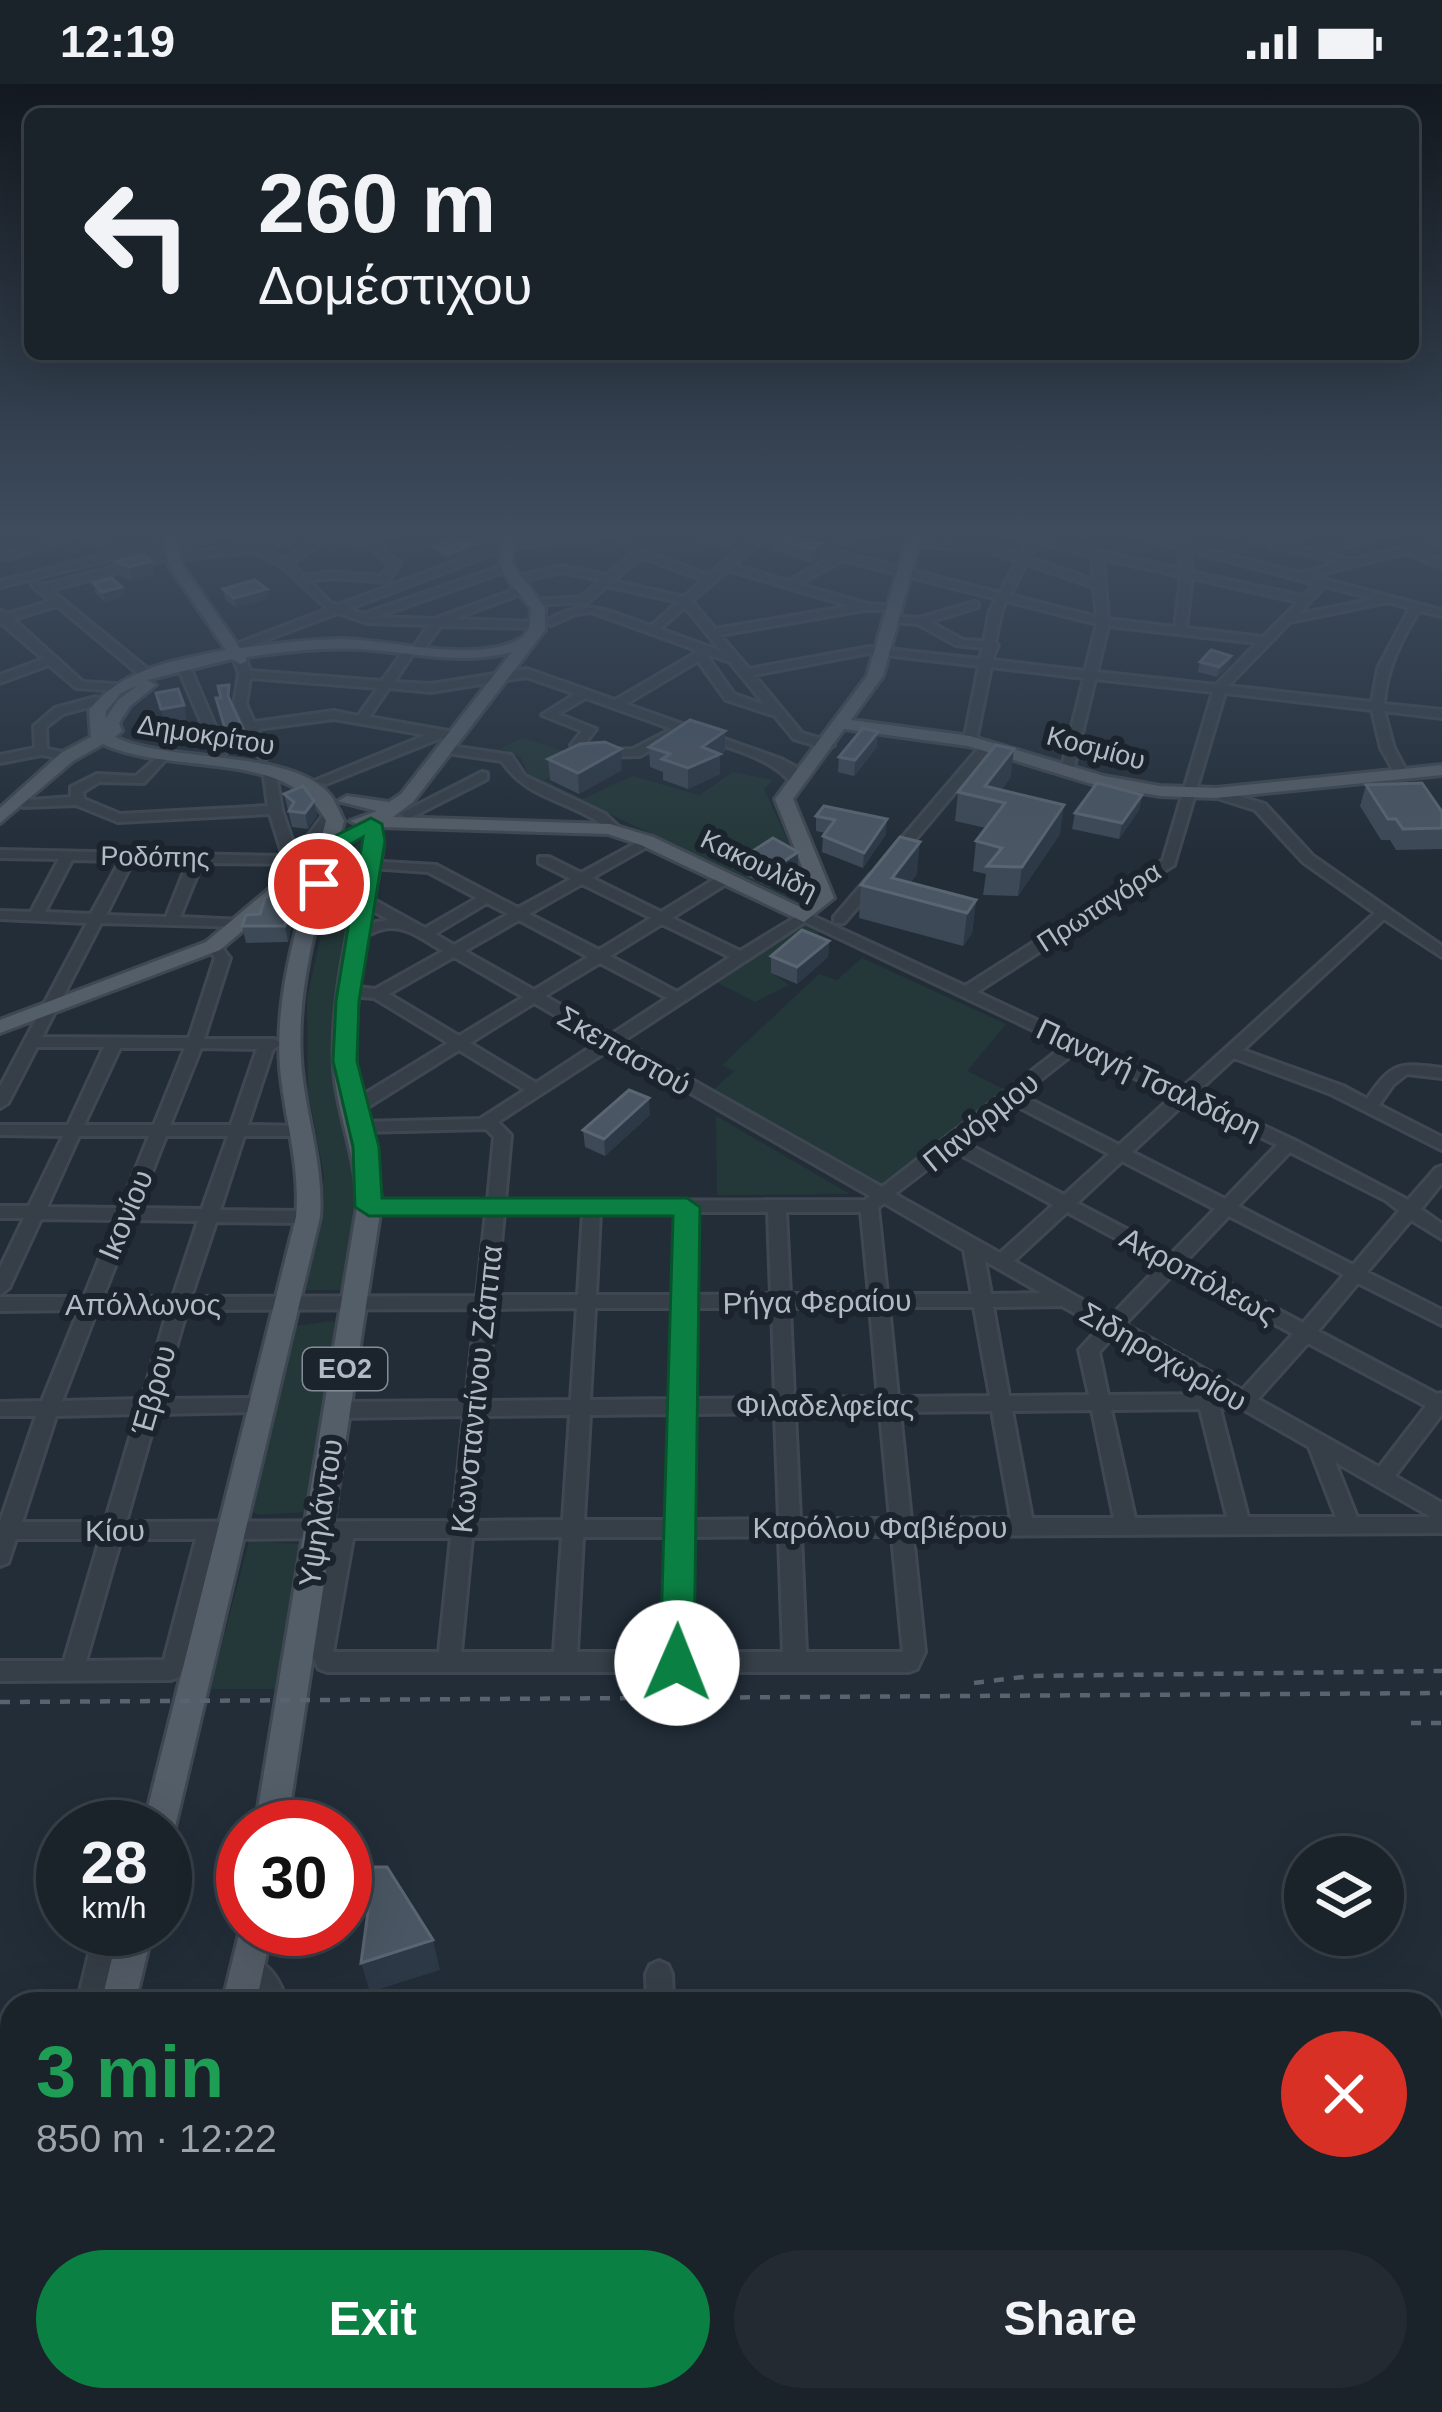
<!DOCTYPE html>
<meta charset="utf-8">
<style>
body{margin:0;font-family:Helvetica,sans-serif;background:#232a32;color:#f1f3f6;height:100vh;display:flex;flex-direction:column;font-size:45px;white-space:nowrap}
*{box-sizing:border-box;margin:0}
p{font-size:39px;color:#9fa4a8}
.icon{flex:none;width:66px;height:66px;fill:none;stroke:currentColor;stroke-width:2;stroke-linecap:round;stroke-linejoin:round}
.map{position:relative;flex:1;overflow:hidden}
.panel{position:absolute;left:0px;top:1908px;width:1443px;height:420px;display:flex;flex-direction:column;background:#1a222a;border-radius:36px 36px 0 0;box-shadow:0 12px 48px #0002,0 0 0 3px #383f47}
.panel>*{flex:none}
.banner{position:absolute;left:24px;top:24px;width:1395px;height:252px;border-radius:18px;box-shadow:0 12px 48px #0002,0 0 0 3px #383f47;background:#1a222a;color:#f1f3f6;overflow:hidden}
.fabs{position:absolute;left:1284px;top:1752px;display:grid;gap:24px}
.fabs a{display:grid;place-items:center;width:120px;height:120px;border-radius:50%;background:#1a222a;box-shadow:0 12px 48px #0002,0 0 0 3px #383f47;font-size:60px}
.speed{position:absolute;left:36px;top:1716px;display:flex;gap:24px;font-size:60px;font-weight:700;text-align:center}
.speed>*{display:grid;place-content:center;width:156px;height:156px;border-radius:50%;background:#1a222a;box-shadow:0 12px 48px #0002,0 0 0 3px #383f47;line-height:1}
.speed small{font-size:30px;font-weight:400}
.speed .limit{border:18px solid #d22;background:#fff;color:#111}
.pin{position:absolute;display:grid;place-items:center;width:102px;height:102px;color:#fff;margin:-51px;border:6px solid #fff;border-radius:50%;box-shadow:0 3px 12px #0007}
.me{position:absolute;width:132px;margin:-66px;rotate:1deg;stroke-linejoin:round;filter:drop-shadow(0 0 9px #0008)}
.turn{display:flex;align-items:center;gap:42px;height:252px;padding:0 36px;font-size:54px}
.turn .icon{width:156px;height:156px;stroke-width:2.5}
.turn b{display:block;font-size:84px;line-height:102px}
.round{display:grid;place-items:center;flex:none;width:126px;height:126px;border-radius:63px;background:#232a32}
.overview{display:flex;align-items:center;justify-content:space-between;height:204px;padding:0 36px}
h1{font-size:72px;font-weight:700;line-height:90px;color:#1e9e55}
.button{display:flex;gap:24px;margin-top:auto;padding:24px 36px}
.button a{flex:1;height:138px;border-radius:72px;background:#0b8043;color:#fff;font-size:48px;font-weight:700;line-height:138px;text-align:center}
.button a+a{background:#232a32;color:#f1f3f6}
.status{display:flex;justify-content:space-between;align-items:center;height:84px;padding:0 60px;background:#1a222a;direction:ltr}
.status svg{height:33px;fill:currentColor}
.map>svg:first-child{display:block}
.green{fill:#243839}
.lines{fill:none;stroke-linecap:round;stroke-linejoin:round}
.minor-casing{stroke:#3f4852;stroke-width:6}
.major-casing{stroke:#3f4852;stroke-width:6}
.minor{fill:#363f48;fill-rule:evenodd}
.major{fill:#545e68;fill-rule:evenodd}
.rail{stroke:#58636f;stroke-width:4.5;stroke-dasharray:10 10;stroke-linecap:butt}
.wall{fill:#3e4957}
.shaded-wall{fill:#2d3946}
.building{fill:#4a5663;stroke:#5a6572;stroke-width:3}
.route{fill:#0b8043;stroke:#07532c;stroke-width:3}
.labels{text-anchor:middle;stroke-width:12;stroke-linejoin:round;paint-order:stroke}
.far-street-label{font-size:27px;fill:#b1bac5;stroke:#1b242d}
.shield{fill:#1b242d;stroke:#848d97;stroke-width:3}
.shield-label{font-size:27px;font-weight:bold;fill:#b1bac5}
.street-label{font-size:30px;fill:#b1bac5;stroke:#1b242d}
</style>
<div class="status"><b>12:19</b><svg viewBox="0 0 49 12"><path d="M0 12V9h3v3zM5 12V6h3v6zM10 12V3h3v9zM15 12V0h3v12zM26 1h20v11H26zM47 4h2v5h-2z"/></svg></div>
<div class="map">
<svg width="1442" height="2328" viewBox="0 0 1442 2328">
<rect width="100%" height="100%" fill="#222d38"/>
<!-- green -->
<path class="green" d="M522,654L587,674L545,696L582,715L633,692L699,711L733,688L773,696L764,705L808,800L788,814L529,692L521,674L501,664Z
M360,758L333,959L336,1007L356,1069L357,1118L341,1206H305L324,1092L308,1007L307,915L336,781Z
M804,840L822,847L771,888L789,901L755,918L716,898Z
M862,874L1006,940L967,987L1005,1006L886,1102L713,1006L734,987L722,981L819,890L837,896Z
M716,1032L850,1110L717,1111Z
M331,1237L338,1240L305,1428L259,1431L253,1428L295,1242Z
M249,1457L301,1460L279,1605H210Z"/>
<g class="lines">
<!-- minor casing -->
<g class="minor-casing">
<path id="minor" d="M66,447H82L127,465L169,455L174,458L218,447H240L238,451L257,461L304,447H335V450C366,456 382,447 412,447L373,457L401,479L388,498L331,494L309,497L331,519L338,521L491,464L420,447H440L498,459L594,450V447H604L605,453L600,456L509,464L348,525L363,530L505,481L509,482V486L377,533L434,535L522,503L526,504V508L454,535L538,538L544,541L538,544L441,542L423,566L419,567L413,564L429,541L367,539L338,529L239,566H231V562L328,525L281,482L254,468L159,477L51,506L149,586V592H141L57,522L13,535L83,598L115,600L119,601V607L76,604L49,581L0,599V591L43,575L0,538V526L7,530L50,517L32,502V498L44,501L159,471L244,462L227,453L170,465L165,462L0,503V497L115,468L77,453L9,475L0,473L67,449ZM311,451L317,453L284,475L266,465ZM328,455L368,462L390,480L381,492L331,488L303,492L292,480Z
M610,447H619L643,467L709,491L753,453L737,447H771L768,450L815,462L869,447H886L827,465L1000,509L1017,477L986,466L912,462L907,459L912,456L987,460L1021,471L1028,458L987,447H1006L1181,485L1179,465L1118,447H1135L1179,458L1178,447H1188L1190,461L1300,489L1339,479L1283,465L1273,466V463L1216,447C1238,447 1260,458 1278,458C1292,458 1303,447 1318,447L1291,461L1312,466L1389,447H1407L1324,469L1352,476L1442,454V460L1418,466L1442,476V483L1406,469L1312,492L1442,526V532L1419,527C1401,556 1386,585 1384,620L1442,626V634L1384,627L1394,664L1406,686L1405,689H1395L1381,664L1372,626L1225,609L1174,781L977,908L1182,1004L1375,829L1303,778L1255,726L1211,712L1209,709L1216,705L1265,720L1313,772L1442,862V873L1384,835L1243,966L1343,1002L1367,1015C1393,977 1399,979 1442,984V994L1407,990L1393,1001L1379,1021L1442,1053V1066L1331,1010L1234,974L1195,1010L1294,1056L1408,1116L1436,1084L1442,1082V1099L1421,1125L1442,1140V1155L1411,1136L1367,1188L1442,1226V1241L1358,1199L1318,1247L1437,1310L1442,1309V1330L1395,1392L1442,1419V1449L913,1452L925,1568L917,1585L909,1588H327L319,1585L310,1569L332,1454L217,1455L191,1567L179,1593L171,1596L0,1597V1577H64L100,1455H16L8,1479L0,1482V1438L36,1332H0V1318L42,1317L79,1226L0,1227V1213H84L115,1136L41,1135L9,1204L0,1211V1184L24,1134H0V1122H29L63,1052L0,1051V1041H68L104,963H37L8,1019L0,1024V1003L87,839L0,835V827L31,828L59,775L0,774V766L283,772L270,730L118,738L76,721L23,723L14,715L16,712H26L31,716L71,713V703L97,690L136,692L161,670L167,674L144,699L99,698L83,708L84,715L120,730L268,722L263,685L269,681L275,685L282,726L296,768L328,725L333,724L340,728L306,773L314,774V780L202,779L180,833L243,836L248,837V843L101,839L42,953L189,954L215,874L206,862L213,858L218,859L230,874L204,955H274L282,960L273,965L248,1041L304,1042L312,1047L304,1052H244L220,1126L308,1127L317,1133L308,1139L216,1138L191,1213L477,1212L486,1129H369L360,1123L369,1117H488L494,1053L486,1045L361,1048L353,1043L361,1038L480,1035L525,1006L459,966L360,1028H348L346,1024L348,1020L448,959L374,914L349,912L341,907L349,902L375,905L443,867C424,857 406,840 383,845C371,848 365,854 353,854V848L376,838L389,836L359,819V813H369L425,844L477,814L428,788L371,784L366,783V777L436,781L518,824L571,795L539,779V773H549L581,789L647,753L654,757L652,760L592,794L661,828L721,791H731V797L672,834L740,867L804,828L965,902L1163,776L1213,608L1095,595L1073,687L1067,691L1061,687L1084,594L991,583L976,657L970,661L964,657L979,582L869,569L754,591L802,649L832,658L834,661L828,665L794,655L775,632L726,616L698,577L626,620L781,675L796,683L804,698L797,702L792,701C777,673 712,659 681,648L640,672L595,673L594,670L600,666L633,665L672,645L586,614L558,630L596,645L584,661L591,670L580,673L571,661L582,647L542,631L575,610L526,593L431,608L389,604L369,633L454,648L460,652L454,656L441,654L326,700L314,697L426,651L334,635L258,645L270,672L264,676L258,672L234,620L239,590L234,575L240,571L246,575L250,587L382,597L405,565L409,564L415,567L394,598L431,600L527,585L615,616L699,567L591,528L576,530L551,541L545,538C585,511 610,528 651,542L678,518L607,502L588,518L531,521V517L535,516L581,513L601,496L562,488L526,496L521,493L522,491L562,482L607,491L633,469ZM763,455L832,473L788,497L734,481ZM1037,460L1092,472L1094,496L1030,474ZM1190,467L1315,500L1303,512L1192,488ZM641,473L703,496L684,513L613,497ZM1103,475L1181,492L1175,543L1108,535ZM843,476L997,515L990,526L984,557L963,556L930,538L978,523V519L974,518L919,534L889,532L883,535L889,538L918,540L956,561L983,564L980,575L869,563L749,585L720,551L864,526H896V522L867,520L799,500ZM1026,480L1094,503L1097,533L1010,511ZM728,486L850,522L715,545L692,517ZM1192,494L1298,518L1263,553L1186,544ZM1325,502L1375,515L1298,530ZM1006,517L1097,540L1085,587L992,576L998,561L995,558L1002,526ZM1388,518L1410,524L1378,584L1372,618L1228,602L1290,538ZM685,523L721,567L660,545ZM1108,542L1257,559L1216,601L1097,588ZM709,571L730,578L765,621L734,610L707,572ZM250,594L378,604L358,632L334,627L254,638L246,620ZM72,776L120,777L91,830L45,828ZM133,777L188,778L166,833L106,831ZM582,800L651,834L599,866L529,830ZM487,819L508,830L454,861L435,850ZM519,836L588,873L534,906L465,867ZM805,838L1065,961L882,1103L623,957ZM662,840L730,873L677,908L610,872ZM454,873L523,913L459,952L389,910ZM600,879L667,914L612,950L545,912ZM534,919L600,957L536,999L470,959ZM120,964H185L154,1041H84ZM201,964L257,965L231,1041H170ZM612,964L870,1112L865,1116L505,1117L511,1051L498,1038ZM1077,967L1173,1012L1119,1061L1021,1011ZM1186,1018L1277,1061L1225,1115L1132,1068ZM1011,1019L1109,1070L1064,1111L962,1057ZM79,1052H149L120,1124L47,1123ZM166,1052H228L202,1125L138,1124ZM952,1066L1053,1121L1000,1169L895,1110ZM1290,1068L1385,1116L1399,1127L1353,1181L1238,1122ZM1122,1077L1215,1125L1172,1169L1077,1119ZM884,1119L964,1166L972,1210H887L878,1124ZM600,1128H678L676,1211H596ZM696,1128H768L771,1210L694,1211ZM786,1128H861L869,1210H790ZM1067,1128L1162,1179L1111,1232L1014,1177ZM504,1129H583L578,1211H496ZM1229,1132L1344,1191L1303,1239L1186,1177ZM133,1136L198,1137L173,1213H103ZM985,1177L1041,1209L991,1210ZM1176,1187L1293,1250L1242,1306L1125,1240ZM1062,1222L1100,1243L1079,1266L1089,1311L1009,1312L993,1223ZM870,1223L878,1313L794,1314L790,1224ZM889,1223H974L990,1312L898,1313ZM577,1224L571,1316L486,1317L495,1225ZM595,1224H675L673,1315L590,1316ZM694,1224H772L775,1314L693,1315ZM476,1225L466,1317L339,1318L332,1321L329,1326L332,1331L339,1334L464,1332L453,1437L126,1438L157,1330L261,1328L268,1326L271,1321L268,1316L261,1314L161,1315L187,1226ZM97,1226H168L142,1315L62,1317ZM1114,1252L1216,1310L1108,1311L1099,1268ZM1308,1259L1426,1322L1379,1383L1258,1315ZM1241,1324L1309,1363L1336,1433H1248L1220,1325ZM1200,1325L1227,1433L1135,1434L1111,1326ZM1092,1326L1114,1434H1032L1012,1327ZM992,1327L1011,1434L911,1435L900,1328ZM880,1328L890,1435H800L795,1329ZM775,1329L779,1435L691,1436L692,1330ZM137,1330L105,1438H22L56,1332ZM673,1330L670,1436H584L590,1331ZM570,1331L563,1436L474,1437L484,1332ZM1335,1378L1431,1433H1357ZM779,1452L783,1568H688L690,1453ZM801,1452H892L903,1568H806ZM562,1453L554,1568H461L472,1454ZM583,1453H669L666,1568H577ZM353,1454H451L439,1568H333ZM121,1455H196L164,1576L86,1577Z
M186,584L192,588L226,668L225,671L214,668L180,588Z
M96,613L102,617L100,620L63,630L46,643L47,665L72,670V676L41,671L0,679V671L35,664L34,642L55,624Z
M988,657L994,661L992,664L899,775H889V769L984,658Z
M444,661L511,671L525,692L605,730L623,747L616,751C607,747 601,739 592,734C558,714 525,712 502,677L440,668L438,665Z
M482,688L487,689V695L412,733L407,734L400,730Z
M876,789L881,790V796L844,839H834V833L871,790Z
M134,1726L143,1729L146,1737L144,1743H120L125,1729Z
M95,1845H121L103,1920H77Z
M248,1871C271,1881 281,1897 287,1920H261C257,1904 241,1899 235,1884L239,1875Z
M659,1877L668,1881L672,1890L673,1920H647L646,1890L650,1881Z
M12,2237V2310L0,2318V2245Z
M151,2316H181L178,2328H148Z
M934,2316H993L1000,2328H941Z"/>
</g>
<!-- major casing -->
<g class="major-casing">
<path id="major" d="M161,447H175L183,482L240,564C274,560 308,555 342,555C393,556 472,579 518,556C531,550 530,537 531,524C510,498 487,480 508,447H522L514,459L512,480L545,524V546L413,718L393,733L610,740L653,753L802,824L814,813L775,715L867,592L909,447H923L883,592L851,636L970,652L1104,692L1160,702L1216,704L1442,681V691L1216,714L1160,712L1095,701L968,662L844,645L793,715L834,814L804,838L641,761L608,750L380,743L383,762C372,835 351,911 356,985C359,1032 381,1075 381,1123L287,1743H255L357,1123C358,1075 337,1032 334,985C330,910 352,835 365,762L362,742L350,737L377,727L338,717L347,712L389,718L401,710L512,568C462,582 411,568 360,565C322,563 284,568 246,573V578L240,580L232,575L147,596L156,601L130,622L119,639L122,647L115,653C170,680 293,664 331,712C336,719 340,729 344,737C324,813 296,894 301,975C304,1029 324,1078 320,1133L175,1743L165,1756V1743H143L296,1133C301,1081 284,1034 280,983C275,917 294,851 312,788L220,866L0,949V936L206,858L319,763L326,737C289,664 170,692 103,660L73,677L0,739V724L61,669L91,653L89,626C123,584 175,576 226,566L169,482ZM138,601L118,616L106,634V627L121,609Z
M243,1834V1845H272L256,1920H222Z
M119,1845H153L135,1920H101Z
M12,2304V2316H47L45,2328H5Z
M115,2316H155L152,2328H112Z"/>
</g>
<!-- minor -->
<use href="#minor" class="minor"/>
<!-- major -->
<use href="#major" class="major"/>
<!-- rail -->
<path class="rail" d="M974,1599L1031,1592L1442,1587
M0,1618L1442,1609
M1411,1639H1442"/>
</g>
<!-- wall -->
<path class="wall" d="M246,447H285V448L258,456Z
M698,447H744V455L731,466L698,458Z
M1073,447H1095L1086,456L1072,453Z
M773,454L820,460V474L812,479L773,467Z
M434,463L475,465L450,475L435,468Z
M151,477L154,491L132,497L119,492L116,478Z
M93,499L124,512L105,518L95,508Z
M223,505H267L268,514L236,524L225,515Z
M1200,578L1229,582L1217,593L1198,588Z
M725,647V667L720,671V690L688,705L663,696V688L650,683L649,663Z
M877,663L854,692L838,688L839,673Z
M548,675L622,686L579,710L550,696Z
M1011,693L1001,706L1060,750L1018,812L983,811L986,790L973,787L976,757L986,744L955,737L958,708Z
M1366,701L1442,728V765L1396,766L1390,756H1381L1360,722Z
M284,710L314,717L317,732L308,745L292,743Z
M1142,711L1139,726L1119,755L1072,745L1075,729Z
M824,722L886,750L863,784L822,768L823,752L825,749L816,747V732Z
M798,768V784L769,803L742,790V774Z
M295,789L299,805L288,858L246,859L242,842L260,830Z
M917,790L910,799L976,816L972,849L963,862L859,834L861,801Z
M829,857L828,873L797,900L771,889V872Z
M650,1031L605,1072L585,1063L583,1046Z"/>
<!-- shaded-wall -->
<path class="shaded-wall" d="M257,447H285V448L258,456Z
M737,447H744V455L731,466V452Z
M475,460V465L450,475L449,470Z
M820,460V474L812,479L813,465Z
M151,477L154,491L132,497L129,483Z
M122,503L124,512L105,518L102,508Z
M267,505L268,514L236,524L234,514Z
M1231,572L1229,582L1217,593L1219,583Z
M184,621L187,636L165,640L161,625Z
M243,645L245,656L229,658L226,648Z
M725,647V667L720,671V690L688,705V684L702,663Z
M878,648L877,663L854,692L855,676Z
M621,665L622,686L579,710L578,689Z
M1014,665L1011,693L993,716L985,702Z
M1142,711L1139,726L1119,755L1122,739Z
M314,717L317,732L308,745L305,729Z
M1064,721L1060,750L1018,812L1022,783Z
M887,735L886,750L863,784L864,769Z
M920,758L917,790L901,812L892,794Z
M798,768V784L769,803V787Z
M295,789L299,805L288,858L285,842Z
M976,816L972,849L963,862L967,829Z
M829,857L828,873L797,900V883Z
M649,1014L650,1031L605,1072L604,1055Z
M433,1856L440,1886L370,1908L361,1879Z"/>
<!-- building -->
<path class="building" d="M711,447H737L731,452Z
M779,450L820,460L813,465L773,454Z
M451,455L475,460L449,470L434,463Z
M144,471L151,477L129,483L116,478Z
M112,494L122,503L102,508L93,499Z
M255,496L267,505L234,514L223,505Z
M1211,566L1231,572L1219,583L1200,578Z
M229,601L228,612L243,645L226,648L216,614H221L218,602Z
M178,605L184,621L161,625L156,609Z
M690,636L725,647L702,663L720,670L688,684L662,675L670,670L649,663Z
M863,644L878,648L855,676L839,673Z
M605,658L621,665L578,689L548,675L580,660Z
M996,661L1014,665L985,702L1064,721L1022,783L987,782L1002,764L976,757L1005,719L958,708Z
M1097,699L1142,711L1122,739L1075,729Z
M1422,699L1442,728V744L1403,745L1396,735H1388L1366,701Z
M303,702L314,717L305,729L289,727L294,718L284,710Z
M824,722L887,735L864,769L823,752L835,736L816,732Z
M900,753L920,758L892,794L976,816L967,829L861,801Z
M773,754L798,768L769,787L742,774Z
M295,789L285,842H242L246,831L260,830L265,814Z
M802,846L829,857L797,883L771,872Z
M629,1006L649,1014L604,1055L583,1046Z
M374,1783H387L433,1856L361,1879Z"/>
<!-- sky -->
<linearGradient id="sky" x2="0" y2="1"><stop stop-color="#13191f"/><stop offset="0.58" stop-color="#3e4c5e"/><stop offset="1" stop-color="#3e4c5e" stop-opacity="0"/></linearGradient>
<rect width="1442" height="773" fill="url(#sky)"/>
<!-- route -->
<path class="route" d="M371,734L382,740L385,757L359,917L357,977L379,1063L382,1114H687L700,1123L694,1579L689,1589L677,1593L665,1589L660,1579L673,1132H369L355,1123L353,1063L333,977L336,917L363,753L338,767L326,805L308,800L321,759Z"/>
<g class="labels">
<!-- far-street labels -->
<g class="far-street-label">
<text transform="translate(206 651) rotate(9)" y="9">Δημοκρίτου</text>
<text transform="translate(1096 664) rotate(15)" y="9">Κοσμίου</text>
<text transform="translate(155 773) rotate(1)" y="9">Ροδόπης</text>
<text transform="translate(759 781) rotate(26)" y="9">Κακουλίδη</text>
<text transform="translate(1099 823) rotate(-33)" y="9">Πρωταγόρα</text>
</g>
<!-- shield labels -->
<rect class="shield" x="303" y="1264" width="84" height="42" rx="9"/>
<g class="shield-label">
<text x="345" y="1294">ΕΟ2</text>
</g>
<!-- street labels -->
<g class="street-label">
<text transform="translate(624 967) rotate(30)" y="10">Σκεπαστού</text>
<text transform="translate(1149 995) rotate(25)" y="10">Παναγή Τσαλδάρη</text>
<text transform="translate(981 1038) rotate(-39)" y="10">Πανόρμου</text>
<text transform="translate(126 1131) rotate(-67)" y="10">Ικονίου</text>
<text transform="translate(1198 1192) rotate(28)" y="10">Ακροπόλεως</text>
<text transform="translate(817 1218) rotate(-1)" y="10">Ρήγα Φεραίου</text>
<text x="143" y="1231">Απόλλωνος</text>
<text transform="translate(1163 1273) rotate(30)" y="10">Σιδηροχωρίου</text>
<text transform="translate(477 1305) rotate(-84)" y="10">Κωνσταντίνου Ζάππα</text>
<text transform="translate(154 1306) rotate(-74)" y="10">Έβρου</text>
<text x="825" y="1332">Φιλαδελφείας</text>
<text transform="translate(321 1429) rotate(-81)" y="10">Υψηλάντου</text>
<text x="880" y="1454">Καρόλου Φαβιέρου</text>
<text x="115" y="1457">Κίου</text>
</g>
</g>
</svg>
<div class="fabs">
<a><svg class="icon" aria-label="layers" viewBox="0 0 24 24"><path d="M12 4l9 5-9 5-9-5zM3 14l9 5 9-5"/></svg></a>
</div>
<div class="speed"><div>28<small>km/h</small></div><div class="limit">30</div></div>
<div class="pin" style="left:319px;top:800px;background:#d93025"><svg class="icon" aria-label="arrive" viewBox="0 0 24 24"><path d="M6 21V4h12l-3 4 3 4H6"/></svg></div>
<svg class="me" style="left:677px;top:1579px" viewBox="-20 -20 40 40"><circle r="19" fill="#fff"/><path d="M0-13L10 11 0 6-10 11z" fill="#0b8043"/></svg>
<div class="banner">
<div class="turn"><svg class="icon" aria-label="left" viewBox="0 0 24 24"><path d="M17 20v-9H6M10 6l-5 5 5 5"/></svg><div><b>260 m</b>Δομέστιχου</div></div>
</div>
<section class="panel">
<div class="overview"><div><h1>3 min</h1><p>850 m · 12:22</p></div><a class="round" style="background:#d93025;color:#fff"><svg class="icon" aria-label="close" viewBox="0 0 24 24"><path d="M6 6l12 12M18 6L6 18"/></svg></a></div>
<div class="button"><a>Exit</a><a>Share</a></div>
</section>
</div>
